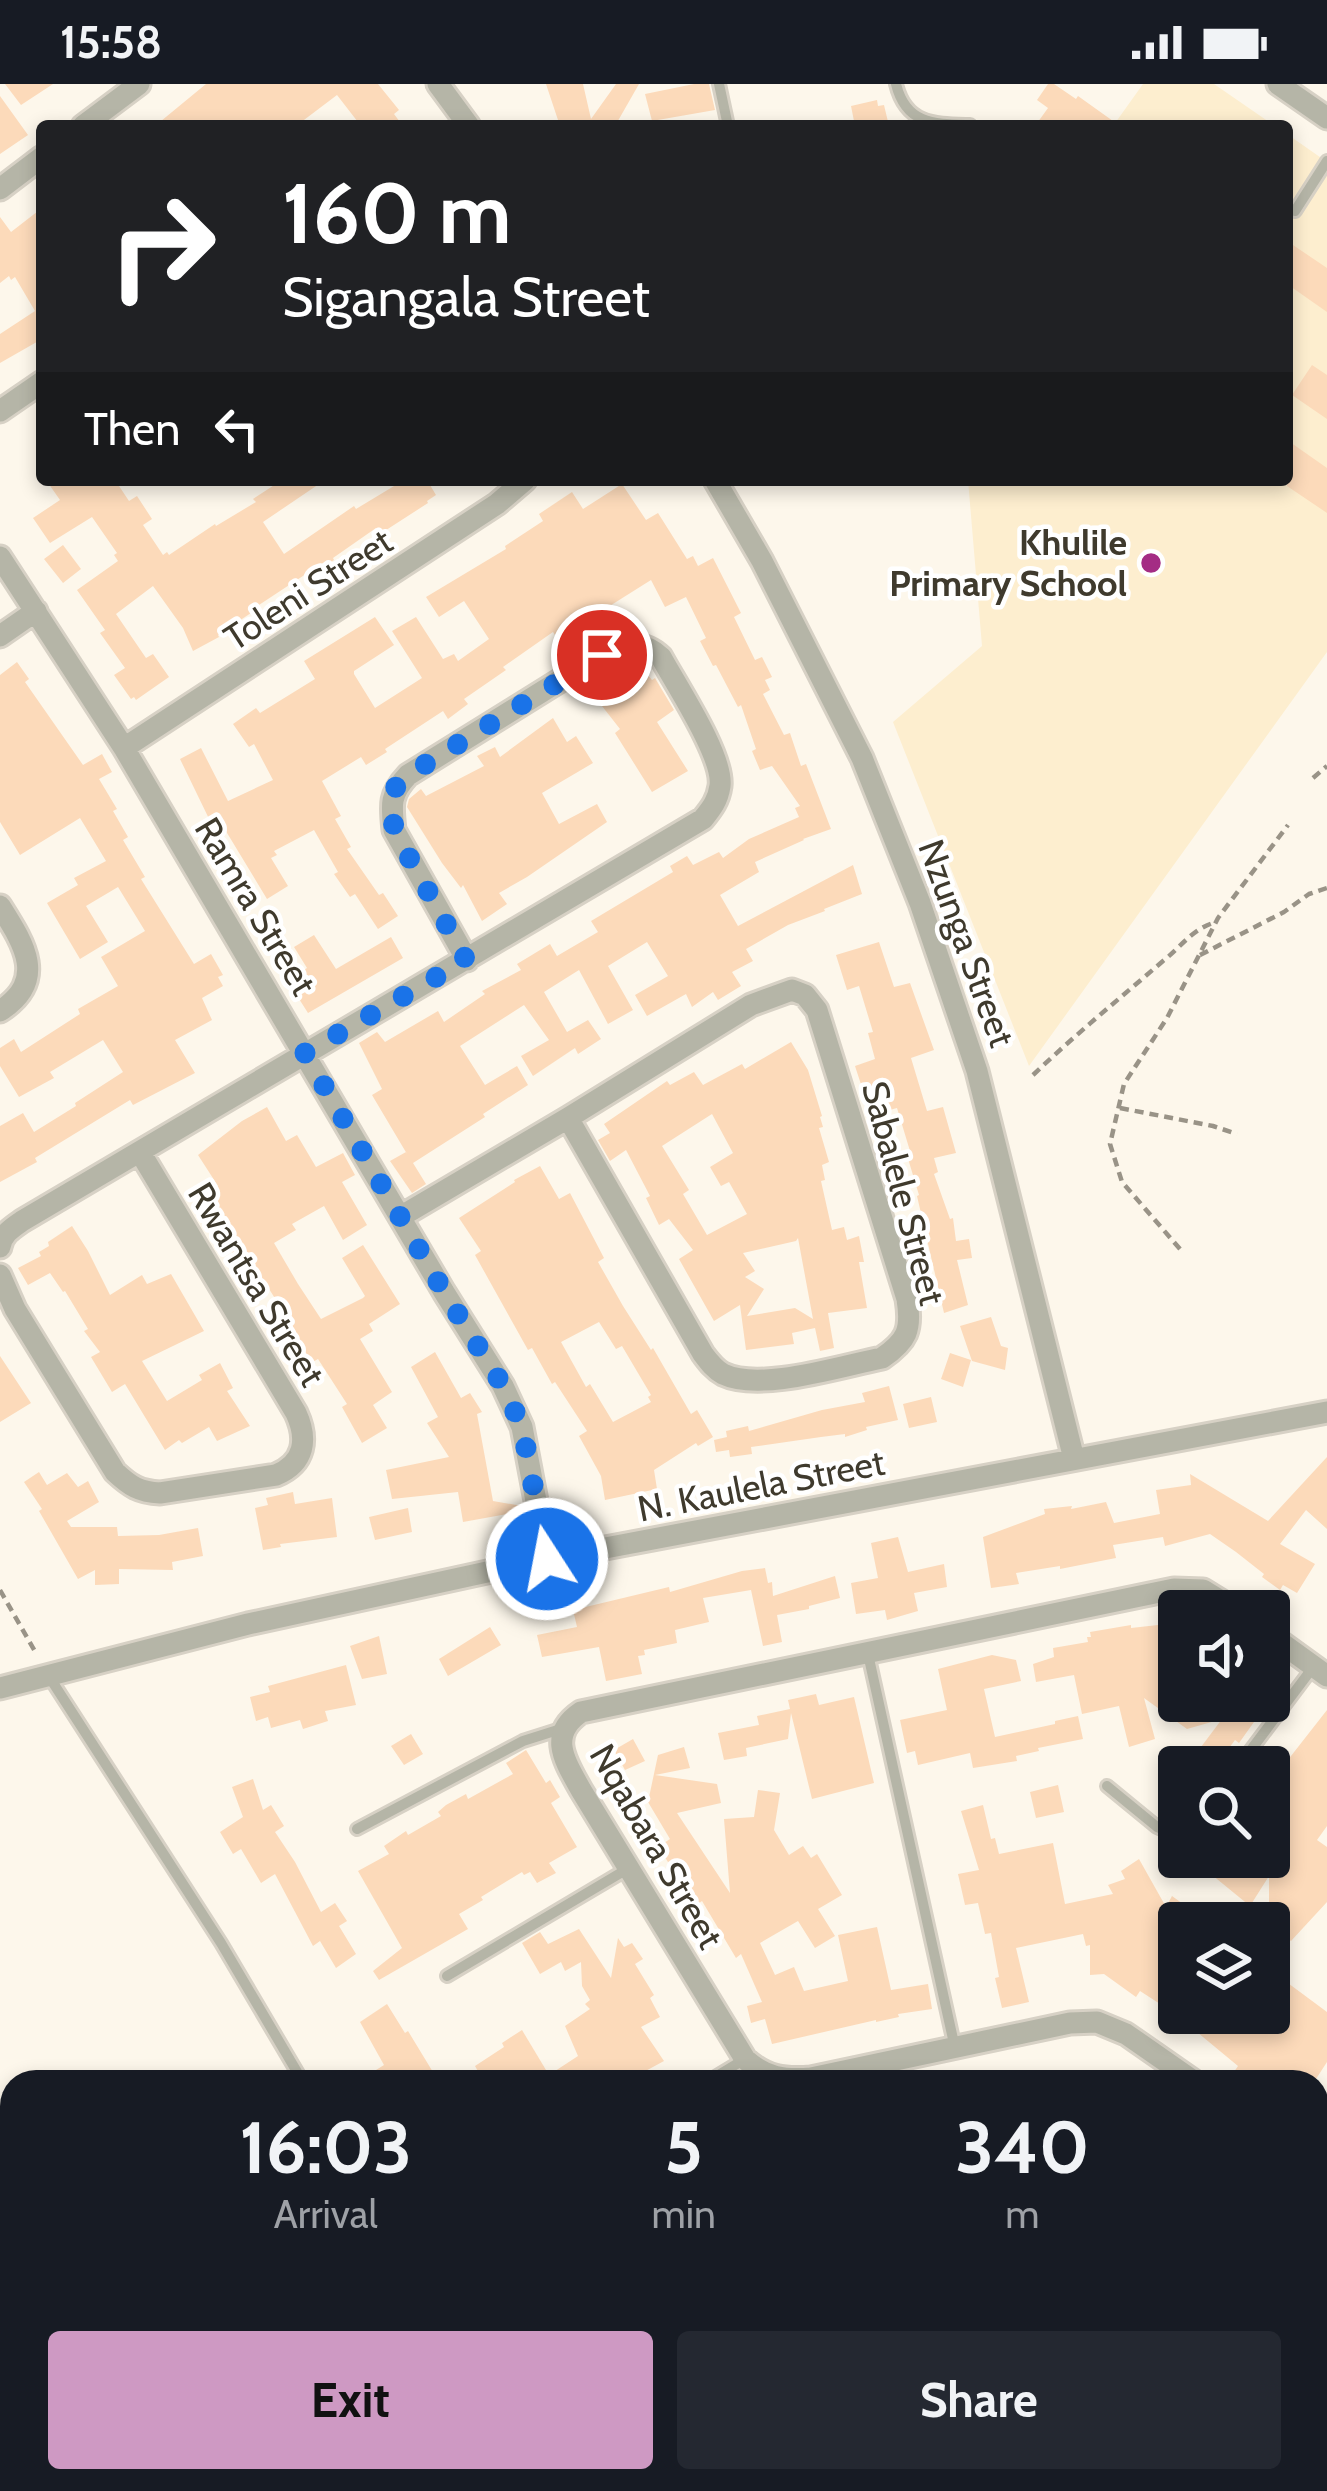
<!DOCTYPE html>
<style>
body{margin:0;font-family:Cabin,sans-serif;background:#242831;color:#f1f3f6;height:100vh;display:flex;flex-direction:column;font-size:45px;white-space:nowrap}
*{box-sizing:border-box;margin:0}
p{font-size:39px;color:#9ea1a6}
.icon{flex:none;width:66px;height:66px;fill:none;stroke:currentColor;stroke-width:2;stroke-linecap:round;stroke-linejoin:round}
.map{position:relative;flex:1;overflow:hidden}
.drawer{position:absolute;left:0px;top:1986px;width:1329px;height:423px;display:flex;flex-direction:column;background:#171b24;border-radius:36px 36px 0 0;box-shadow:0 6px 18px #0003}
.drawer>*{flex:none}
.top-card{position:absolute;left:36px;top:36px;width:1257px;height:366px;border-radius:12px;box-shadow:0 6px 18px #0003;background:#202124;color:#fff;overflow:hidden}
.controls{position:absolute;left:1158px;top:1506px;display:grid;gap:24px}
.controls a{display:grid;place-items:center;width:132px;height:132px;border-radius:12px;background:#171b24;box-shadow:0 6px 18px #0003;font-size:60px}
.pin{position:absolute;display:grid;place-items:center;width:102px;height:102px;color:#fff;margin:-51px;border:6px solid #fff;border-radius:50%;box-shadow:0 3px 12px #0007}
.me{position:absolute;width:132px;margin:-66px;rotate:349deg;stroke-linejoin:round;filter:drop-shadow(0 0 9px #0008)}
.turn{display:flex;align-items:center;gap:42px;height:252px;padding:0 48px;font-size:54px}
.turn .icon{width:156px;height:156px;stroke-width:2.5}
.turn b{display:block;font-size:84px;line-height:102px}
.then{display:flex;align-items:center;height:114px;padding:0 48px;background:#0003;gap:24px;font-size:45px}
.eta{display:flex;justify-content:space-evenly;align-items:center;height:204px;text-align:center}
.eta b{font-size:72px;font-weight:700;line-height:84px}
.cta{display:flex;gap:24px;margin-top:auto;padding:24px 48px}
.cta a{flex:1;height:138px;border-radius:12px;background:#ce99c3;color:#111;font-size:48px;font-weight:700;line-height:138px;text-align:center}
.cta a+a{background:#242831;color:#f1f3f6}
.status{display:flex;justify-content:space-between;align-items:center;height:84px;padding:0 60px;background:#171b24;direction:ltr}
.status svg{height:33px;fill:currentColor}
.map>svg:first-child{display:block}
.built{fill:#fdeecf}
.building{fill:#fcdaba;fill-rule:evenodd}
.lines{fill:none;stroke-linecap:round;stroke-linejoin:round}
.service-casing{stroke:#d7d1c5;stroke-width:16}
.minor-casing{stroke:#d7d1c5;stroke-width:27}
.path{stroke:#999387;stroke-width:4.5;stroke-dasharray:9 6;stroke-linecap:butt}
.service{stroke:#b5b5a7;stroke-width:10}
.minor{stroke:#b5b5a7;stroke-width:21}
.route{stroke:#1a73e8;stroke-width:21;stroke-dasharray:0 37.8}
.poi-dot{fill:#a42c84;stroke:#fff;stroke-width:4.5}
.labels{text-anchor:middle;stroke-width:9;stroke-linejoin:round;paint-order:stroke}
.poi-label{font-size:36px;font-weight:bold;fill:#3f3a2d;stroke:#fff;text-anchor:end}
.street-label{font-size:36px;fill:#3f3a2d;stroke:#fff}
</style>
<div class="status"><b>15:58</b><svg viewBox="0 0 49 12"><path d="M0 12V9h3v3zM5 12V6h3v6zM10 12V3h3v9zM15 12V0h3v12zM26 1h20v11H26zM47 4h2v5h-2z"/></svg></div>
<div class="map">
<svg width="1327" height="2407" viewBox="0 0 1327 2407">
<rect width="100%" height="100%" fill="#fdf7eb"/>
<!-- built -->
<path class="built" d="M1143,0H1214L1275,42H1113Z
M1287,50L1327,78V568L1029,982L893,638L982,562L968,396H1287Z"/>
<!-- building -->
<path class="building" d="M5,0H53L21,21Z
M206,0H378L399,26L394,30L403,42H361L337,11L296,42H155Z
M546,0H583L591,35L616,0H639L615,42H560Z
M694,0H709L715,26L652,37L645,10Z
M1048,0H1054L1076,15L1078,12L1120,42H1035L1048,24L1037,16Z
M0,12L28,51L0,70Z
M877,16L878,22L884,21L889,42H855L851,22Z
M42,124V255L0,279V250L35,227L15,193L11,196L9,192L0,199V133L11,148Z
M1287,157L1327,184V228L1287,200Z
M1312,281L1327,291V335L1292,311Z
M1287,356L1327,384V429L1287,402Z
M46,396H115L129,417L137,412L152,435L143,441L163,471L167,468L169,471L215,440L216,442L256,418L253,415L282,396H325L263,438L284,470L354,422L356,425L404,396H427L436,411L427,417L428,419L380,450L376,444L333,474L334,476L314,489L312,486L253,525L254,527L218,551L219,553L193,567L183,544L153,502L116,530L146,574L153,570L169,593L136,616L134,613L131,615L114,591L125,584L100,549L105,546L77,506L118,477L114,471L117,469L92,433L50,459L33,434L60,416Z
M622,400L646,436L658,429L687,475L693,472L698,482L713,474L741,529L734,533L755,576L762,573L772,593L765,596L770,606L763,610L784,651L790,649L801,682L806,680L831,745L803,755L804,756L755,778L759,788L720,811L738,842L853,781L862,810L824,825L825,827L788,841L746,865L753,877L732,888L741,902L718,916L713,908L692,923L686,910L647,932L635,911L668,892L647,858L608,882L633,926L608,940L579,886L544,908L567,948L588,936L601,955L578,970L575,964L533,992L521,972L549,956L524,921L460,962L485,1001L517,982L528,1001L483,1030L485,1033L413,1079L426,1100L412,1109L390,1077L406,1068L407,1070L372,1011L382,1005L359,959L377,948L385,958L438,927L444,938L485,910L482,907L521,886L517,880L550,860L557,872L598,848L591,837L673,788L670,782L687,772L693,781L719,768L723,774L749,755L799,733L795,724L800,722L772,682L760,686L752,667L756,665L741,621L738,623L716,581L713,582L700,557L706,554L686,513L665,523L651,496L589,535L591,539L559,557L553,548L503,583L506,586L464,615L468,620L448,635L443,627L385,665L387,668L366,681L361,673L322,697L341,732L335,735L351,763L347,765L379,811L383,809L398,832L378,845L355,810L350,813L334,790L338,788L314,746L274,767L277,771L271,774L288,802L267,815L221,739L213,743L180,675L201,664L228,717L273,696L254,660L249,663L233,640L256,624L260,629L315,595L304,577L375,533L394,561L354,587V590L375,624L422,594L392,547L416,533L443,575L454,570L458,577L489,555L464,517L439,533L426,513L506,465L505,462L543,437L539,430L572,408L583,425Z
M63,461L81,485L63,499L44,475Z
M17,578L29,595L25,598L83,681L102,670L112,688L99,695L117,725L113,727L128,753L123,756L145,793L141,795L194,880L211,870L223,891L218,893L223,902L202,914L212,936L175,956L195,989L133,1021L130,1016L35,1074L37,1078L0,1098V1042L23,1029L34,1048L76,1022L75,1019L123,988L103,956L50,988L54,994L19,1013L0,982V964L14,955L21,968L80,930L78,925L118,902L101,873L145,847L118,803L86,822L108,858L80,875L47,819L78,801L74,794L106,777L80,734L20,771L0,738V591Z
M637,578L652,596L655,594L674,626L657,638L688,687L652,708L615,649L620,645L591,608Z
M553,634L567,658L576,652L593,679L542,709L559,740L597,720L607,738L527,793L499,809L507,820L482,837L463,801L461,804L442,779L407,723L409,715L421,705L426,712L484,682L477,672L495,663L500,673Z
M314,851L336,885L391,853L403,874L308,929L287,896L307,884L294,863Z
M879,858L894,903L910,899L934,966L911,974L927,1027L943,1023L956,1069L934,1074L938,1088L934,1090L950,1135L953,1134L956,1157L969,1155L972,1174L957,1176L968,1221L944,1229L917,1112L919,1111L906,1068L910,1067L897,1024L871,1031L855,982L875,975L868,949L873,948L859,902L847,906L836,871Z
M791,958L808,986L822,1032L820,1033L823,1043L819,1044L829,1078L822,1081L825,1096L821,1097L832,1146L844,1143L847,1156L859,1152L864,1178H859L867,1224L828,1229L834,1264L820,1267L815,1244L792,1249L794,1260L746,1266L740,1221L714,1237L679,1175L693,1166L669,1135L659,1141L646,1114L650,1112L626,1066L610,1077L598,1056L610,1049L604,1040L667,997L670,1001L694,988L703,1001L742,980L745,985ZM712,1030L733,1069L710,1083L721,1102L729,1098L747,1130L707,1151L683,1110L689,1106L662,1062ZM798,1154L813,1235L795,1224L747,1232L764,1205L745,1193L755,1187L743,1169L796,1157Z
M267,1023L286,1057L297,1051L316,1083L343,1069L355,1091L342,1098L367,1141L343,1156L324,1122L292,1140L296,1146L274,1159L298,1200L321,1235L363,1214L365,1212L342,1174L363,1161L400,1220L369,1240L373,1247L360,1255L392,1308L373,1321L387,1344L362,1359L342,1323L347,1320L318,1275L311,1279L297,1254L299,1253L266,1200L262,1202L245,1176L238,1179L221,1149L227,1145L206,1109L218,1102L198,1071L242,1037Z
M540,1082L559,1115L570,1109L604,1174L598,1178L623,1222L651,1266L653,1264L691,1330L697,1326L713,1353L698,1362L696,1359L654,1386L657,1405L605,1416L601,1392L579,1352L587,1347L555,1298L552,1300L532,1264L528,1266L475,1171L481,1167L459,1134L515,1098L514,1096ZM599,1238L616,1265L622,1262L651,1311L648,1313L651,1318L613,1338L590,1300L586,1303L561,1258Z
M72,1142L88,1167L110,1211L142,1191L147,1200L171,1190L204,1247L142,1277L167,1317L202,1296L199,1291L220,1279L233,1304L227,1307L250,1342L217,1357L209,1343L182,1359L179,1356L165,1366L125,1300L112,1308L91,1273L100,1268L84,1247L88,1245L65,1207L63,1208L50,1189L28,1201L18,1184L41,1172L39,1168L49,1162L48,1158Z
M991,1233L1001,1262L1008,1264L1005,1286L972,1277L960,1242Z
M435,1268L461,1314L470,1309L482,1328L477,1330L493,1417L522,1422L523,1427L463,1438L458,1408L392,1415L386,1386L449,1373L427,1339L438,1333L411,1283Z
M950,1269L971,1276L963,1303L941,1295Z
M0,1272L31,1319L0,1338Z
M889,1302L898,1336L866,1343L867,1346L845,1353V1350L821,1353L751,1363L752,1370L730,1373L729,1366L716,1368L714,1356L727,1353L726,1347L748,1342L749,1347L822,1326L865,1318L862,1309Z
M931,1313L937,1338L909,1344L903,1320Z
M1327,1373V1445L1306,1426L1280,1460L1315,1480L1297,1509L1283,1501L1280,1506L1262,1493L1264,1490L1236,1468L1210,1450L1165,1462L1163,1453L1113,1461L1116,1474L1060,1485V1482L1016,1489L1019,1500L991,1504L983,1453L1045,1430L1044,1425L1072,1422L1071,1425L1106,1418L1114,1439L1160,1430L1156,1406L1191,1401L1190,1390L1268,1437Z
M39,1388L47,1401L67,1389L78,1403L88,1397L99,1418L67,1437L71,1443H117L118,1452L159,1451L198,1444L203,1472L172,1478L173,1486L119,1485V1500L95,1501V1486L78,1495L39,1427L42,1425L24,1398Z
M293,1408L295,1420L332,1414L337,1453L280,1460L281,1463L263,1466L255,1424L268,1421L266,1414Z
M408,1424L412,1448L375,1456L369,1433Z
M898,1453L908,1488L944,1480L947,1503L914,1509L918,1527L887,1536L885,1526L856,1530L851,1499L878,1494L871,1459Z
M765,1484L768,1499L772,1498L773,1512L835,1492L840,1514L809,1522V1525L777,1531L782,1558L763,1562L751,1506L703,1514L709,1538L675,1546L677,1559L644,1566L645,1571L638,1572L642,1590L606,1597L599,1563L542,1573L537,1551L577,1543L573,1526L669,1503L670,1508L742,1487Z
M1176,1539L1179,1542V1617H1269L1239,1659L1235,1656L1215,1683H1210L1195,1671L1222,1635L1187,1645L1144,1614L1155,1655L1129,1663L1119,1622L1082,1630L1074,1591L1036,1598L1033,1580L1054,1573L1053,1564L1088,1558L1087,1553H1091L1090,1548L1131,1541V1544Z
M490,1543L501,1561L448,1592L439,1575Z
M379,1552L387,1590L362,1595L350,1562Z
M992,1571L1016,1576L1021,1597L984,1605L995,1653L1055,1640V1637L1078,1632L1083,1655L1038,1664L1039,1667L1016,1672L1017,1677L973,1684L970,1669L918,1681L915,1667L907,1669L900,1636L947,1626L938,1585Z
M346,1581L356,1621L325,1627L328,1637L303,1645L300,1636L271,1644L268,1633L256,1637L250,1613L270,1608L268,1602Z
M816,1610L819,1621L854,1613L874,1699L812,1715L791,1629L788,1655L746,1664L747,1672L724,1676L718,1649L759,1641L757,1632L790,1625L788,1616Z
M1327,1626V1742L1317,1756L1327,1763V1818L1291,1857L1269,1840V1792L1250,1822L1190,1773H1225L1240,1785L1249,1773H1269V1676L1280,1686Z
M411,1650L423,1670L404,1681L391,1662Z
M633,1655L645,1677L625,1686L614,1666Z
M684,1663L690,1684L655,1691L717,1700L721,1719L677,1729L730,1809L724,1735L754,1733L758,1706L780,1709L774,1746L789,1771L803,1762L811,1774L817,1770L842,1811L818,1825L835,1852L815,1864L798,1837L760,1859L775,1891L794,1883L804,1907L848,1897L838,1851L877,1843L891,1906L928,1900L932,1925L898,1930L899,1933L876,1938V1936L772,1960L765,1935L751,1939L747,1922L762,1918L741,1870L736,1874L702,1817L693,1823L685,1810L677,1815L665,1798L676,1790L658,1763L670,1755L648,1718L658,1671Z
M526,1666L546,1699L550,1696L560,1713L551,1719L577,1763L549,1779L556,1789L537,1799L530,1788L524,1791L522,1788L481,1813L483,1816L459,1830L468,1845L379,1896L373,1887L402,1864L358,1787L389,1770L384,1762L406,1747L408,1751L441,1732L438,1728L446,1721L466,1710L468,1715L513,1690L506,1679Z
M253,1695L263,1726L271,1721L284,1742L275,1748L295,1778L321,1828L335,1819L347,1837L339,1842L356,1870L336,1884L320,1857L313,1862L275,1790L261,1799L241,1765L233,1770L220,1748L243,1733L232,1703Z
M1058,1701L1064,1728L1036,1734L1030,1708Z
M983,1721L991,1755L995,1754L999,1770L1053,1759L1065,1820L1113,1810L1108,1801L1125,1795L1121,1787L1139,1775L1166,1823L1172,1812L1190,1825L1173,1852L1178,1856L1168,1870L1179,1878V1929H1269V1885L1327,1928V1978L1314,1998H1227L1238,1982L1174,1929L1140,1907L1136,1913L1104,1890L1090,1891V1861L1086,1862L1083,1850L1016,1864L1029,1918L1002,1924L995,1894L999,1893L991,1849L985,1850L978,1819L965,1821L958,1790L979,1786L961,1727Z
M579,1845L611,1894L618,1854L624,1863L632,1859L643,1875L635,1880L654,1911L650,1914L660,1933L641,1943L664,1977L640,1990L641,1992L631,1998H484L475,1982L504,1963L502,1959L522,1946L549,1991L578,1972L565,1942L590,1925L585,1920L590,1916L582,1902L581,1878L565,1887L561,1878L540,1890L522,1859L540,1848L548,1860Z
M387,1920L405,1949L408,1947L439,1998H357L384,1981L360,1938Z"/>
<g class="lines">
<!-- service casing -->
<g class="service-casing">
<path id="service" d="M719,0L728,42
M896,0C906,41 935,40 970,41
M1295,127L1327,77
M868,1570L955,1964
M48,1591L221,1859L303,1998
M1238,1683L1314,1582
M1107,1702L1157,1743L1179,1753
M357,1745L523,1657L564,1644
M447,1892L629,1784
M707,1998L745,1975
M73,2397L78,2407"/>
</g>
<!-- minor casing -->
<g class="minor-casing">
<path id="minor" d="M438,0L469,42
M1278,0L1327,34
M83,42L139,0
M0,105L42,73
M0,327L42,298
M715,396L762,477L862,674L920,819L977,987L1074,1375
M0,473L124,664L444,1208L503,1302L522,1343L547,1475
M0,552L36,527
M124,664L497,420L525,396
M0,822C24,860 48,896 0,927
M400,1133L568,1034L751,921L792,906L805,911L817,926L907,1215C912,1246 907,1257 882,1274C841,1282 760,1308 723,1290C714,1285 709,1278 703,1270L568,1034
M0,1163C2,1150 12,1144 22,1137L703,735C712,724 718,716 720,702C724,673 676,601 661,573C641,554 624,563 601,571L408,691C390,710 391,720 394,746L467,876
M0,1191L15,1225L115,1388C130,1402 139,1408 160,1409L276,1391C305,1379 308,1355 296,1329L140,1068
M1269,1550L1327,1592
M0,1604L248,1540L547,1475L1327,1328
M1195,1998L1126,1950L1097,1938L1070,1939L811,1994C784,1996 766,1994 745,1975L581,1706C565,1677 547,1651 581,1628L1174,1505L1203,1506L1237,1527
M1317,2084L1327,2091"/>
</g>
<!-- path -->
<path class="path" d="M1313,694L1327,682
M1200,871L1284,828L1309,810L1327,804
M1033,991C1075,951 1119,915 1163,877C1182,862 1192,845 1216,838
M1120,1024L1213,1042L1237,1050
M1180,1165L1122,1098L1110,1060L1124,1000L1167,934L1218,834L1288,741
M0,1506L37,1571"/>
<!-- service -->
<use href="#service" class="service"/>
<!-- minor -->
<use href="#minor" class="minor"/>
</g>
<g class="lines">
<!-- route -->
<path class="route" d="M547,1475L522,1343L503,1302L444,1208L305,969L466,876L394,746L392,716L395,704L408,691L602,571"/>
</g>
<!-- markers -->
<circle class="poi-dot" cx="1151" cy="479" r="12"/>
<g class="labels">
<!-- poi labels -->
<g class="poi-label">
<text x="1127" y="471">Khulile<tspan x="1127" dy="41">Primary School</tspan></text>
</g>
<!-- street labels -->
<g class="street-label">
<text transform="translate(308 505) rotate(-33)" y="13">Toleni Street</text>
<text transform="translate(256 822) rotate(59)" y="13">Ramra Street</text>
<text transform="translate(967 859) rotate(70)" y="13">Nzunga Street</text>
<text transform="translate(904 1109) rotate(75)" y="13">Sabalele Street</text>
<text transform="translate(257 1200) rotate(59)" y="13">Rwantsa Street</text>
<text transform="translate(761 1401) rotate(-11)" y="13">N. Kaulela Street</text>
<text transform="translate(657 1762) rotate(60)" y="13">Nqabara Street</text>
</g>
</g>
</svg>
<div class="controls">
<a><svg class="icon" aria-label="sound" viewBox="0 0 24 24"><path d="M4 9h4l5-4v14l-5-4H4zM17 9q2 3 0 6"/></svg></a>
<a><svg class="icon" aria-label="search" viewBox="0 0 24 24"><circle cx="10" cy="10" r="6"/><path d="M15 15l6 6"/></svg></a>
<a><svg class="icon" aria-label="layers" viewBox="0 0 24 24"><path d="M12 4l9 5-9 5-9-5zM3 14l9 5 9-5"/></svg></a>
</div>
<div class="pin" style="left:602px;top:571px;background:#d93025"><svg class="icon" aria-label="arrive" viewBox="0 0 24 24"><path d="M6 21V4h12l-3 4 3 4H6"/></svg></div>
<svg class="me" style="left:547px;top:1475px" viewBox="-20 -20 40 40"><circle r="17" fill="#1a73e8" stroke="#fff" stroke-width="3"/><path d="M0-11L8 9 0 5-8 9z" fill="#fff"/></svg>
<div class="top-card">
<div class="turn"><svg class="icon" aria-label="right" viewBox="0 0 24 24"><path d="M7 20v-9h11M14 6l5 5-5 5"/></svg><div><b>160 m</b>Sigangala Street</div></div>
<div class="then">Then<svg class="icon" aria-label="left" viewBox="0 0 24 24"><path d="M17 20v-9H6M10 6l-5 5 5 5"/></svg></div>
</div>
<section class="drawer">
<div class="eta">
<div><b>16:03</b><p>Arrival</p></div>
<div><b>5</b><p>min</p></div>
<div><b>340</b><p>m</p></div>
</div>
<div class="cta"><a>Exit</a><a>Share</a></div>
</section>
</div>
